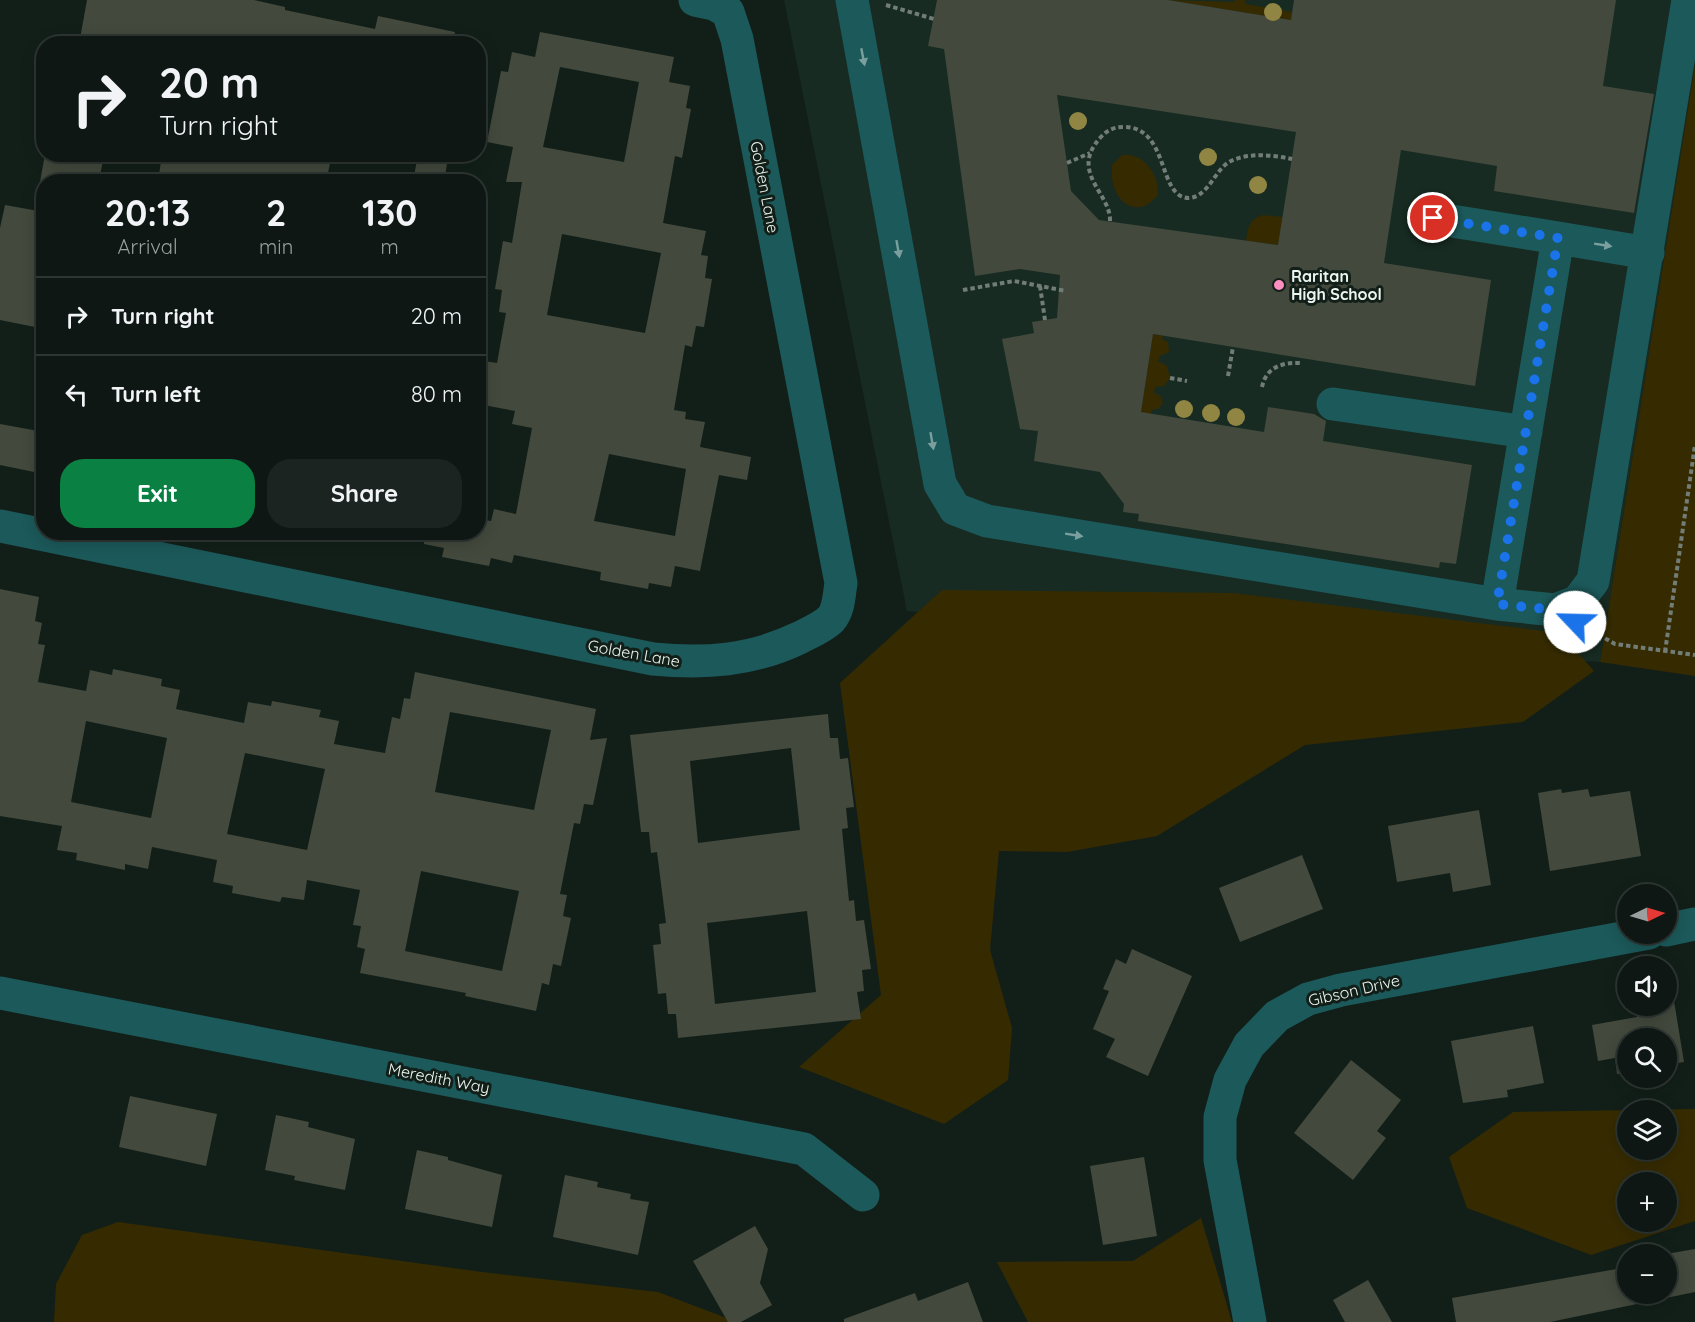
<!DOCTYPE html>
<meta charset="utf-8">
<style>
body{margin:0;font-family:Quicksand,sans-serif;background:#1c2421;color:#f1f3f6;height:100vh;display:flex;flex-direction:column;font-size:22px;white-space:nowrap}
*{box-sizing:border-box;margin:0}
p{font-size:20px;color:#9b9fa0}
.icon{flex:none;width:33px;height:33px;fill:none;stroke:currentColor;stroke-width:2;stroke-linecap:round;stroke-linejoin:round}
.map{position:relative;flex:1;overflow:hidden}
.panel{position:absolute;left:36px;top:174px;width:450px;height:366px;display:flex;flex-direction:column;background:#0e1713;border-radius:24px;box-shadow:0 3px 15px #0003,0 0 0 2px #2e3633}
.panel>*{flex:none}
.hud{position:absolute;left:36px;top:36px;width:450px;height:126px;border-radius:24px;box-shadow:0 3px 15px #0003,0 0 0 2px #2e3633;background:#0e1713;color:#f1f3f6;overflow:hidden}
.needle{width:39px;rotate:85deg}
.fabs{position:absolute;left:1617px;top:884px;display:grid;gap:12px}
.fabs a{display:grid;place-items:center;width:60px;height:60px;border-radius:50%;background:#0e1713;box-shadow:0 3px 15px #0003,0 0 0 2px #2e3633;font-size:30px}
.pin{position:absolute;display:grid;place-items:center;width:51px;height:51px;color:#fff;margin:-26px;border:3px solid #fff;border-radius:50%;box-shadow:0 2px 6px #0007}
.me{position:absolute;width:66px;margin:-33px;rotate:294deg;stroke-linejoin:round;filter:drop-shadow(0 0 4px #0008)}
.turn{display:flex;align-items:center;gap:21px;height:126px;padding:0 24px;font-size:27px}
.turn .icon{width:78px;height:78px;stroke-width:2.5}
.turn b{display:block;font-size:42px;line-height:51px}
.eta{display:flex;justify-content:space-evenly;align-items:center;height:102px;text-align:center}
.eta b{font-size:36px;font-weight:800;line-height:42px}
.button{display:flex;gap:12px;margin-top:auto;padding:12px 24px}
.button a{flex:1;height:69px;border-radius:24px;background:#0b8043;color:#fff;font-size:24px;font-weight:800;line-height:69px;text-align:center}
.button a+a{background:#1c2421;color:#f1f3f6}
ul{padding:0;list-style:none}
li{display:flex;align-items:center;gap:18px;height:78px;padding:0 24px;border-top:2px solid #2e3633}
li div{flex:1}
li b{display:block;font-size:22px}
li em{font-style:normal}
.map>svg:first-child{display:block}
.built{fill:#172b22}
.green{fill:#362b00;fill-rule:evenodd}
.building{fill:#43493d;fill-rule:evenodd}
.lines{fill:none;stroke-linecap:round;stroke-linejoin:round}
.path{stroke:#727d77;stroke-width:4;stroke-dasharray:4.5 3;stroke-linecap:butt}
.minor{stroke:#1c595a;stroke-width:33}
.tree{fill:#908543}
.oneway{fill:#7a9f9e}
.route{stroke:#1a73e8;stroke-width:10;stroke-dasharray:0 18}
.poi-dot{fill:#fd8ec0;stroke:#121f19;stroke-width:2}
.labels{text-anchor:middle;stroke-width:6;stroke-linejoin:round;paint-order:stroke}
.street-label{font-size:16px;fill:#edf5f0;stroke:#121f19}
.poi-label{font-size:16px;font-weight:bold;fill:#edf5f0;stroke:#121f19;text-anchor:start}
</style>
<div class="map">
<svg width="1695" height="1322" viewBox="0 0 1695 1322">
<rect width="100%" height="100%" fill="#121f19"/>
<!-- built -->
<path class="built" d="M784,0H1695V65L1600,662L907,611Z"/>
<!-- green -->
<path class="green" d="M1168,0L1234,2L1235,0H1245V4L1293,12L1291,20Z
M1695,65V676L1600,662Z
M1122,155C1144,152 1160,176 1158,195C1134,224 1108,197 1112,165Z
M1263,215L1283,217L1278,245L1246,241C1248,228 1249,219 1263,215Z
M1153,334L1163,336L1162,339L1168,342L1169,352L1160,356L1158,361L1167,366L1170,378L1164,386L1155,387L1154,393L1160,395L1163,403L1158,409L1151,410V414L1141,412Z
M942,590L1234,593L1560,633L1594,671L1523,722L1305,745L1157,836L1067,852L999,851L990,950L1012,1028L1008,1080L944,1124L799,1067L881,995L840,683Z
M1695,1109V1221L1591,1255L1467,1208L1449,1157L1513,1112ZM1628,1110H1666V1149H1628ZM1628,1182H1666V1221H1628Z
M1201,1218L1232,1322H1028L997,1262L1133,1261Z
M118,1222L482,1272L658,1292L737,1322H54L56,1284L82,1235Z"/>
<!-- building -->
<path class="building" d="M87,0H254L285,7V10L375,29L378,16L455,32L453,44H234L189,34L187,44H79Z
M937,0H1168L1291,20L1294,0H1616L1603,86L1654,94L1634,213L1494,191L1497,166L1401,150L1384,263L1491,280L1475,386L1153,334L1141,412L1264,432L1268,407L1314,414L1326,421L1323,441L1472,465L1456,564L1440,562L1439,568L1138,521L1139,514L1123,512L1124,504L1100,472L1034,461L1038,431L1020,429L1002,339L1034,333L1032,322L1057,318L1060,275L1020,269L975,276L944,49L928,46ZM1057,95L1296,132L1278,245L1099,220L1071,191Z
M540,32L674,57L669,82L690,86L686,108L691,109L682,158L675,156L663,223L706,231L701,255L708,256L705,278L712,279L704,327L696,326L692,347L685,345L674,410L686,412L685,419L705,422L700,447L751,457L747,480L719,475L700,571L675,566L671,587L649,583L648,589L600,580L601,572L514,555L512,563L491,558L489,566L442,557L444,548L424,544L425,532H478V519L491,521L494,509L516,514L532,428L512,424L515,411L478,404V360L497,363L506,313L499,312L502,290L495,289L503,241L512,243L522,182H506L513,147L487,142L501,71L508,72L512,52L535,57ZM560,67L639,82L624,162L543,147ZM562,234L661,253L645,333L547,315ZM609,454L686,469L675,536L594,521Z
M45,154H104L99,182H40Z
M162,154H332L326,182H158Z
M418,154L448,158L444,182H413Z
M5,205L44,212V315L37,314L35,327L0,320V228Z
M0,424L44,432V474L0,465Z
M0,589L39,597L35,621L42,623L38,644L45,645L38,682L86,691L90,670L112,675L113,669L162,679L161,686L180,690L176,709L244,723L248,702L271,706L272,701L321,710L319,717L339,721L334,744L385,753L392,717L400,719L404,698L410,699L415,672L596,709L590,740L607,738L593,805L584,804L580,824L574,823L560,894L567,895L563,916L571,918L561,966L553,964L549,985L542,983L536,1011L465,996L466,993L360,973L365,949L357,947L361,926L353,925L360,890L307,880L304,900L282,897L280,902L232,893L233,886L213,882L217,860L152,847L148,869L125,864V870L76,860L77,853L57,850L62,826L0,816ZM450,712L551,730L534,810L435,792ZM86,721L167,738L151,818L71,802ZM245,753L325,769L307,850L227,834ZM421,871L519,891L502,971L405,951Z
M828,714L830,738H838L840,759L848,758L854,807L846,808L848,828L842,829L849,901L854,900L856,921L864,920L871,969L862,970L864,991L857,992L861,1019L678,1038L676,1014H668L666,993L658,994L653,945L661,944L659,924L666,923L657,852L651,853L649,832H641L630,735ZM791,748L800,830L698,843L690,761ZM807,911L816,992L715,1004L707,923Z
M1561,789L1562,793L1588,789L1590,797L1630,791L1641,856L1550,871L1538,793Z
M1479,810L1491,885L1453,892L1450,873L1397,882L1388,826Z
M1302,855L1323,909L1240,942L1219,888Z
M1132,949L1192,976L1148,1076L1106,1057L1115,1039L1093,1029L1109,991L1103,989L1116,959L1126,964Z
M1674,1001L1684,1062L1666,1065V1038H1628V1073L1617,1074L1615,1058L1598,1061L1592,1025L1637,1017L1635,1007L1666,1005V1002Z
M1533,1026L1544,1083L1507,1090L1508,1097L1463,1103L1451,1041Z
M1351,1060L1401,1100L1377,1131L1386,1138L1353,1180L1294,1133Z
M130,1096L217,1114L206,1166L119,1147Z
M276,1115L309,1122L308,1127L355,1139L345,1190L294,1180L295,1176L265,1170Z
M417,1150L448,1157V1160L502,1175L492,1227L405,1209Z
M1144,1157L1157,1236L1103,1245L1090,1166Z
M565,1175L598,1182L597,1187L631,1194L630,1199L649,1202L638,1255L553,1237Z
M755,1226L768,1249L760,1283L772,1305L741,1322H728L693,1261Z
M1695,1249V1292L1550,1322H1456L1452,1298L1628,1267V1293H1666V1254Z
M1368,1280L1392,1322H1345L1333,1300Z
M968,1282L983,1322H844V1319L915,1293L918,1301Z"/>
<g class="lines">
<!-- path -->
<path class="path" d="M886,5L934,19
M1067,163L1090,153
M1110,221C1111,193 1069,173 1100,138C1106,131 1113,127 1123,127C1170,126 1157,198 1189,198C1208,197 1215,170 1229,162C1248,152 1272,155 1292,159
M1040,286L1045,320
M963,290L1014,281L1066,291
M1228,376L1233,347
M1170,378L1187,381
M1262,387C1266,367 1283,362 1301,363
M1592,631L1615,644L1695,655
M1665,652L1695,445"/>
<!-- minor -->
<path class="minor" d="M852,0L940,484L955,509L987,521L1497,604L1555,610L1578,601L1593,581L1688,0
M1433,218L1558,238
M1333,404L1526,432
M0,526L653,659C705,664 751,661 799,638C809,633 823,627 831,619C839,610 839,595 841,583L737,39L728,12L714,4L695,0
M1497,604L1558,238L1648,253
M1666,930L1695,924
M0,993L804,1149L863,1195
M1250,1322L1220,1160V1117L1230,1080L1249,1045L1277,1016L1308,999L1341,990L1649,933"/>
</g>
<!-- trees -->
<g class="tree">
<circle cx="1273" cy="12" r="9"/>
<circle cx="1078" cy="121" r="9"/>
<circle cx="1208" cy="157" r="9"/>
<circle cx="1258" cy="185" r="9"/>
<circle cx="1184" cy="409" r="9"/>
<circle cx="1211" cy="413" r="9"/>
<circle cx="1236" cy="417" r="9"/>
</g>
<!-- one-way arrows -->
<defs><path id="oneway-solid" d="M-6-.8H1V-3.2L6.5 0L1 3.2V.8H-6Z" transform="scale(1.5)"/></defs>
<g class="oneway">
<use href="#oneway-solid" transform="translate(863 57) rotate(79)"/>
<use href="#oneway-solid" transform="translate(1603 245) rotate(9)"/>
<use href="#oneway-solid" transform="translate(898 249) rotate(80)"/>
<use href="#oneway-solid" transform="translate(932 441) rotate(80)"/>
<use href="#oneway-solid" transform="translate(1074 535) rotate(9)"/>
</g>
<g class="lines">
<!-- route -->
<path class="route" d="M1433,218L1558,238L1497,604L1555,610L1575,622"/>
</g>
<!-- markers -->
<circle class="poi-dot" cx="1279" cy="285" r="6"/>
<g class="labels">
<!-- street labels -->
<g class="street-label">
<text transform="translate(765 187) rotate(79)" y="6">Golden Lane</text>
<text transform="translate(634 653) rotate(10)" y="6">Golden Lane</text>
<text transform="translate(1354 990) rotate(-13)" y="6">Gibson Drive</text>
<text transform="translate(439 1078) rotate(11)" y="6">Meredith Way</text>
</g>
<!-- poi labels -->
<g class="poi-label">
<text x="1291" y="282">Raritan<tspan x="1291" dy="18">High School</tspan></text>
</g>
</g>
</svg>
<div class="fabs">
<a><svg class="needle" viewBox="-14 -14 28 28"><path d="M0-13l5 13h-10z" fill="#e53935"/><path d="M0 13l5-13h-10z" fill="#9b9fa0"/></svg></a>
<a><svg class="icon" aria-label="sound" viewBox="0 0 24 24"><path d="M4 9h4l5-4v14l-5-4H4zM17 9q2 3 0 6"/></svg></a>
<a><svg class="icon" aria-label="search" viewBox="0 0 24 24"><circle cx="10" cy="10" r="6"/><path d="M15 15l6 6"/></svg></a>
<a><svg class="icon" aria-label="layers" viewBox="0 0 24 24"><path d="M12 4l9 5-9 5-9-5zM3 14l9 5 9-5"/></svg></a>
<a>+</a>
<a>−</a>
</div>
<div class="pin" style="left:1433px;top:218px;background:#d93025"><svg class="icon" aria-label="arrive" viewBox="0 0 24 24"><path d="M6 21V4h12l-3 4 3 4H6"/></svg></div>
<svg class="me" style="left:1575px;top:622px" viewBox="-20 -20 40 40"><circle r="19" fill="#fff"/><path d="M0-13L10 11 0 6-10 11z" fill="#1a73e8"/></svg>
<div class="hud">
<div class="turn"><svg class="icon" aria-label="right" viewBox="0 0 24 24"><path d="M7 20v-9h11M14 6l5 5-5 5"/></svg><div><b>20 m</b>Turn right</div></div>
</div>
<section class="panel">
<div class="eta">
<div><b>20:13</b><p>Arrival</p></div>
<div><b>2</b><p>min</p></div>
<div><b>130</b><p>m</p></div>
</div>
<ul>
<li><svg class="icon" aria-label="right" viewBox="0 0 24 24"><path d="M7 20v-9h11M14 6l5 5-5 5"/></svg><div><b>Turn right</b></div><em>20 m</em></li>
<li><svg class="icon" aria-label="left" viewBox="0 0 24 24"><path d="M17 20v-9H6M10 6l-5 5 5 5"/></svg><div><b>Turn left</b></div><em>80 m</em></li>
</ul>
<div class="button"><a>Exit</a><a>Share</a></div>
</section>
</div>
